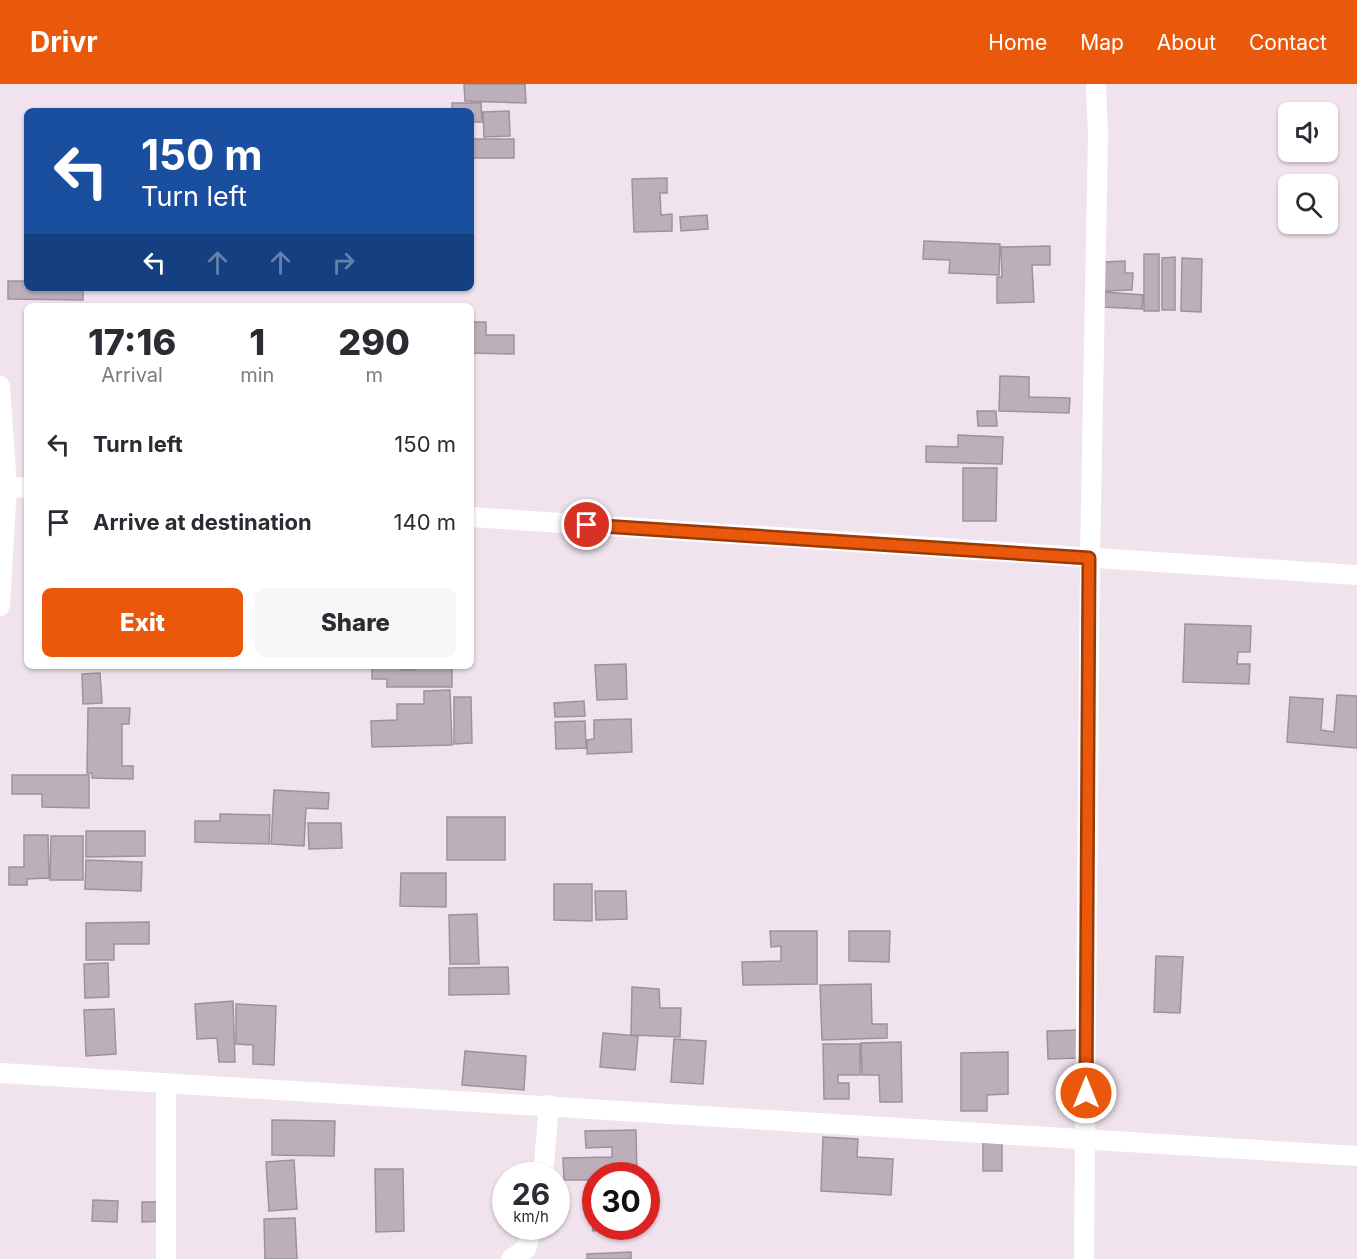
<!DOCTYPE html>
<style>
body{margin:0;font-family:Inter,sans-serif;background:#f7f7f7;color:#2b2b33;height:100vh;display:flex;flex-direction:column;font-size:22px;white-space:nowrap}
*{box-sizing:border-box;margin:0}
p{font-size:20px;color:#7c7c81}
.icon{flex:none;width:33px;height:33px;fill:none;stroke:currentColor;stroke-width:2;stroke-linecap:round;stroke-linejoin:round}
.map{position:relative;flex:1;overflow:hidden}
.sheet{position:absolute;left:24px;top:219px;width:450px;height:366px;display:flex;flex-direction:column;background:#fff;border-radius:9px;box-shadow:0 2px 4px #0004}
.sheet>*{flex:none}
.guide{position:absolute;left:24px;top:24px;width:450px;height:183px;border-radius:9px;box-shadow:0 2px 4px #0004;background:#1a4fa0;color:#fff;overflow:hidden}
.controls{position:absolute;left:1278px;top:18px;display:grid;gap:12px}
.controls a{display:grid;place-items:center;width:60px;height:60px;border-radius:9px;background:#fff;box-shadow:0 2px 4px #0004;font-size:30px}
.speed{position:absolute;left:492px;top:1078px;display:flex;gap:12px;font-size:30px;font-weight:700;text-align:center}
.speed>*{display:grid;place-content:center;width:78px;height:78px;border-radius:50%;background:#fff;box-shadow:0 2px 4px #0004;line-height:1}
.speed small{font-size:15px;font-weight:400}
.speed .limit{border:9px solid #d22;background:#fff;color:#111}
.pin{position:absolute;display:grid;place-items:center;width:51px;height:51px;color:#fff;margin:-26px;border:3px solid #fff;border-radius:50%;box-shadow:0 2px 6px #0007}
.me{position:absolute;width:66px;margin:-33px;rotate:0deg;stroke-linejoin:round;filter:drop-shadow(0 0 4px #0008)}
.turn{display:flex;align-items:center;gap:21px;height:126px;padding:0 18px;font-size:27px}
.turn .icon{width:78px;height:78px;stroke-width:2.5}
.turn b{display:block;font-size:42px;line-height:51px}
.lanes{display:flex;align-items:center;height:57px;padding:0 18px;background:#0003;justify-content:center;gap:30px;direction:ltr}
.lanes .off{opacity:.35}
.eta{display:flex;justify-content:space-evenly;align-items:center;height:102px;text-align:center}
.eta b{font-size:36px;font-weight:800;line-height:42px}
.action{display:flex;gap:12px;margin-top:auto;padding:12px 18px}
.action a{flex:1;height:69px;border-radius:9px;background:#ea580c;color:#fff;font-size:24px;font-weight:800;line-height:69px;text-align:center}
.action a+a{background:#f7f7f7;color:#2b2b33}
ul{padding:0;list-style:none}
li{display:flex;align-items:center;gap:18px;height:78px;padding:0 18px}
li div{flex:1}
li b{display:block;font-size:22px}
li em{font-style:normal}
header{display:flex;align-items:center;gap:36px;box-sizing:border-box;height:84px;padding:0 30px;background:#ea580c;color:#fff}
header strong{font-size:28px}
nav{display:flex;gap:33px;margin-inline-start:auto;font-size:21px}
.map>svg:first-child{display:block}
.building{fill:#bcafba;stroke:#9e929c;stroke-width:1.5}
.lines{fill:none;stroke-linecap:round;stroke-linejoin:round}
.street{stroke:#fff;stroke-width:20}
.route-casing{stroke:#983908;stroke-width:15}
.route{stroke:#ea580c;stroke-width:10}
</style>
<header>
<strong>Drivr</strong>
<nav><a>Home</a><a>Map</a><a>About</a><a>Contact</a></nav>
</header>
<div class="map">
<svg width="1357" height="1175" viewBox="0 0 1357 1175">
<rect width="100%" height="100%" fill="#f0e3ed"/>
<!-- building -->
<path class="building" d="M464,0H525L526,19L465,17Z
M452,19H481L482,38H471V27H452Z
M509,27L510,52L484,53L483,28Z
M471,55H514V74H471Z
M667,94V109H660L661,131L672,130V147L634,148L632,95Z
M707,131L708,145L681,147L680,133Z
M924,157L1000,160L999,191L949,189L950,176L923,175Z
M1050,162V181H1032L1034,218L997,219V193H1002L1001,163Z
M1144,170H1159V227H1144Z
M1175,173V226H1162V174Z
M1182,174L1202,175L1201,228L1181,227Z
M1125,177V189H1133L1132,206L1104,207L1103,178Z
M8,197H27V204H83V216L8,215Z
M1105,208L1143,211L1142,225L1104,223Z
M471,238H486V251H514V270L471,269Z
M1000,292L1029,293V313L1070,314L1069,329L999,327Z
M977,327H996L997,342H978Z
M958,351L1003,353L1002,380L926,378V362L958,363Z
M963,384H997L996,437H963Z
M1185,540L1251,542L1250,568H1238L1237,580H1250L1249,600L1183,598Z
M626,580L627,615L597,616L595,581Z
M372,582H401V586H415V582H452V603H387V595H372Z
M100,589L102,619L83,620L82,590Z
M450,606L452,661L372,663L371,637L397,636V620H424V607Z
M1337,611L1357,612V664L1287,658L1290,613L1323,615L1321,646L1334,648Z
M454,613H471L472,659L454,660Z
M584,617L585,632L555,633L554,619Z
M88,624H130L129,640H122V682H133V695L92,694V689H87Z
M631,635L632,668L587,670V656L594,655V636Z
M585,637L586,664L556,665L555,638Z
M12,691H89V724L42,723V710H12Z
M274,706L329,709L328,725L306,724L304,762L271,760Z
M220,730L270,731L269,760L195,758V737H220Z
M447,733H505V776H447Z
M308,739H341L342,764L309,765Z
M86,747H145V772L86,773Z
M24,751H48L49,794L27,795V801H9V783H24Z
M51,752H83V796H50Z
M86,776L142,778L141,807L85,805Z
M401,789H446V823L400,822Z
M554,800H592V837L554,836Z
M595,807H626L627,835L596,836Z
M477,830L479,880H450L449,831Z
M149,838V860H114V876H86V839Z
M770,847H817V900L743,901L742,878L781,877V862L771,863Z
M849,847H890L889,878L849,877Z
M1156,872L1183,873L1180,929L1154,928Z
M108,879L109,913L85,914L84,880Z
M508,883L509,910L449,911V884Z
M871,900L872,940H887V954L822,956L820,901Z
M632,903L659,905L660,924H681L680,953L631,951Z
M233,917L235,978H219L217,954L197,955L195,920Z
M236,920L276,922L274,981L253,980V961L236,960Z
M114,925L116,970L86,972L84,926Z
M1079,946L1080,974L1048,975L1047,947Z
M603,949L638,952L635,986L600,983Z
M674,955L706,957L703,1000L671,998Z
M901,958L902,1018H880L879,991H862L861,959Z
M823,960H860V991H838V999H849V1015H824Z
M465,967L526,972L524,1006L462,1001Z
M1008,968V1010L987,1011V1027H961V969Z
M272,1036L335,1037L334,1072L272,1071Z
M636,1046L637,1092H596V1096H564L563,1074L612,1073V1063L586,1064L585,1047Z
M823,1053L858,1055L857,1073L893,1075L891,1111L821,1107Z
M983,1059H1002V1087H983Z
M294,1076L297,1125L269,1127L266,1078Z
M375,1085H403L404,1147L376,1148Z
M93,1116L118,1117L117,1138L92,1137Z
M142,1118H163L164,1137L142,1138Z
M590,1119H596V1143H633L593,1147Z
M295,1134L297,1175H265L264,1135Z
M631,1168V1175H587V1170Z"/>
<g class="lines">
<!-- street -->
<path class="street" d="M0,302L7,403L0,522
M0,402L27,404
M471,433L1357,491
M0,989L1357,1072
M166,999V1175
M543,1092L549,1021
M511,1175L526,1165L532,1143
M1084,1175L1090,474L1098,52L1096,0"/>
</g>
<g class="lines">
<!-- route casing -->
<g class="route-casing">
<path id="route" d="M587,441L1089,474L1086,1009"/>
</g>
<!-- route -->
<use href="#route" class="route"/>
</g>
</svg>
<div class="controls">
<a><svg class="icon" aria-label="sound" viewBox="0 0 24 24"><path d="M4 9h4l5-4v14l-5-4H4zM17 9q2 3 0 6"/></svg></a>
<a><svg class="icon" aria-label="search" viewBox="0 0 24 24"><circle cx="10" cy="10" r="6"/><path d="M15 15l6 6"/></svg></a>
</div>
<div class="speed"><div>26<small>km/h</small></div><div class="limit">30</div></div>
<div class="pin" style="left:587px;top:441px;background:#d93025"><svg class="icon" aria-label="arrive" viewBox="0 0 24 24"><path d="M6 21V4h12l-3 4 3 4H6"/></svg></div>
<svg class="me" style="left:1086px;top:1009px" viewBox="-20 -20 40 40"><circle r="17" fill="#ea580c" stroke="#fff" stroke-width="3"/><path d="M0-11L8 9 0 5-8 9z" fill="#fff"/></svg>
<div class="guide">
<div class="turn"><svg class="icon" aria-label="left" viewBox="0 0 24 24"><path d="M17 20v-9H6M10 6l-5 5 5 5"/></svg><div><b>150 m</b>Turn left</div></div>
<div class="lanes"><svg class="icon" aria-label="left" viewBox="0 0 24 24"><path d="M17 20v-9H6M10 6l-5 5 5 5"/></svg><svg class="icon off" aria-label="ahead" viewBox="0 0 24 24"><path d="M12 20V5M6 11l6-6 6 6"/></svg><svg class="icon off" aria-label="ahead" viewBox="0 0 24 24"><path d="M12 20V5M6 11l6-6 6 6"/></svg><svg class="icon off" aria-label="right" viewBox="0 0 24 24"><path d="M7 20v-9h11M14 6l5 5-5 5"/></svg></div>
</div>
<section class="sheet">
<div class="eta">
<div><b>17:16</b><p>Arrival</p></div>
<div><b>1</b><p>min</p></div>
<div><b>290</b><p>m</p></div>
</div>
<ul>
<li><svg class="icon" aria-label="left" viewBox="0 0 24 24"><path d="M17 20v-9H6M10 6l-5 5 5 5"/></svg><div><b>Turn left</b></div><em>150 m</em></li>
<li><svg class="icon" aria-label="arrive" viewBox="0 0 24 24"><path d="M6 21V4h12l-3 4 3 4H6"/></svg><div><b>Arrive at destination</b></div><em>140 m</em></li>
</ul>
<div class="action"><a>Exit</a><a>Share</a></div>
</section>
</div>
